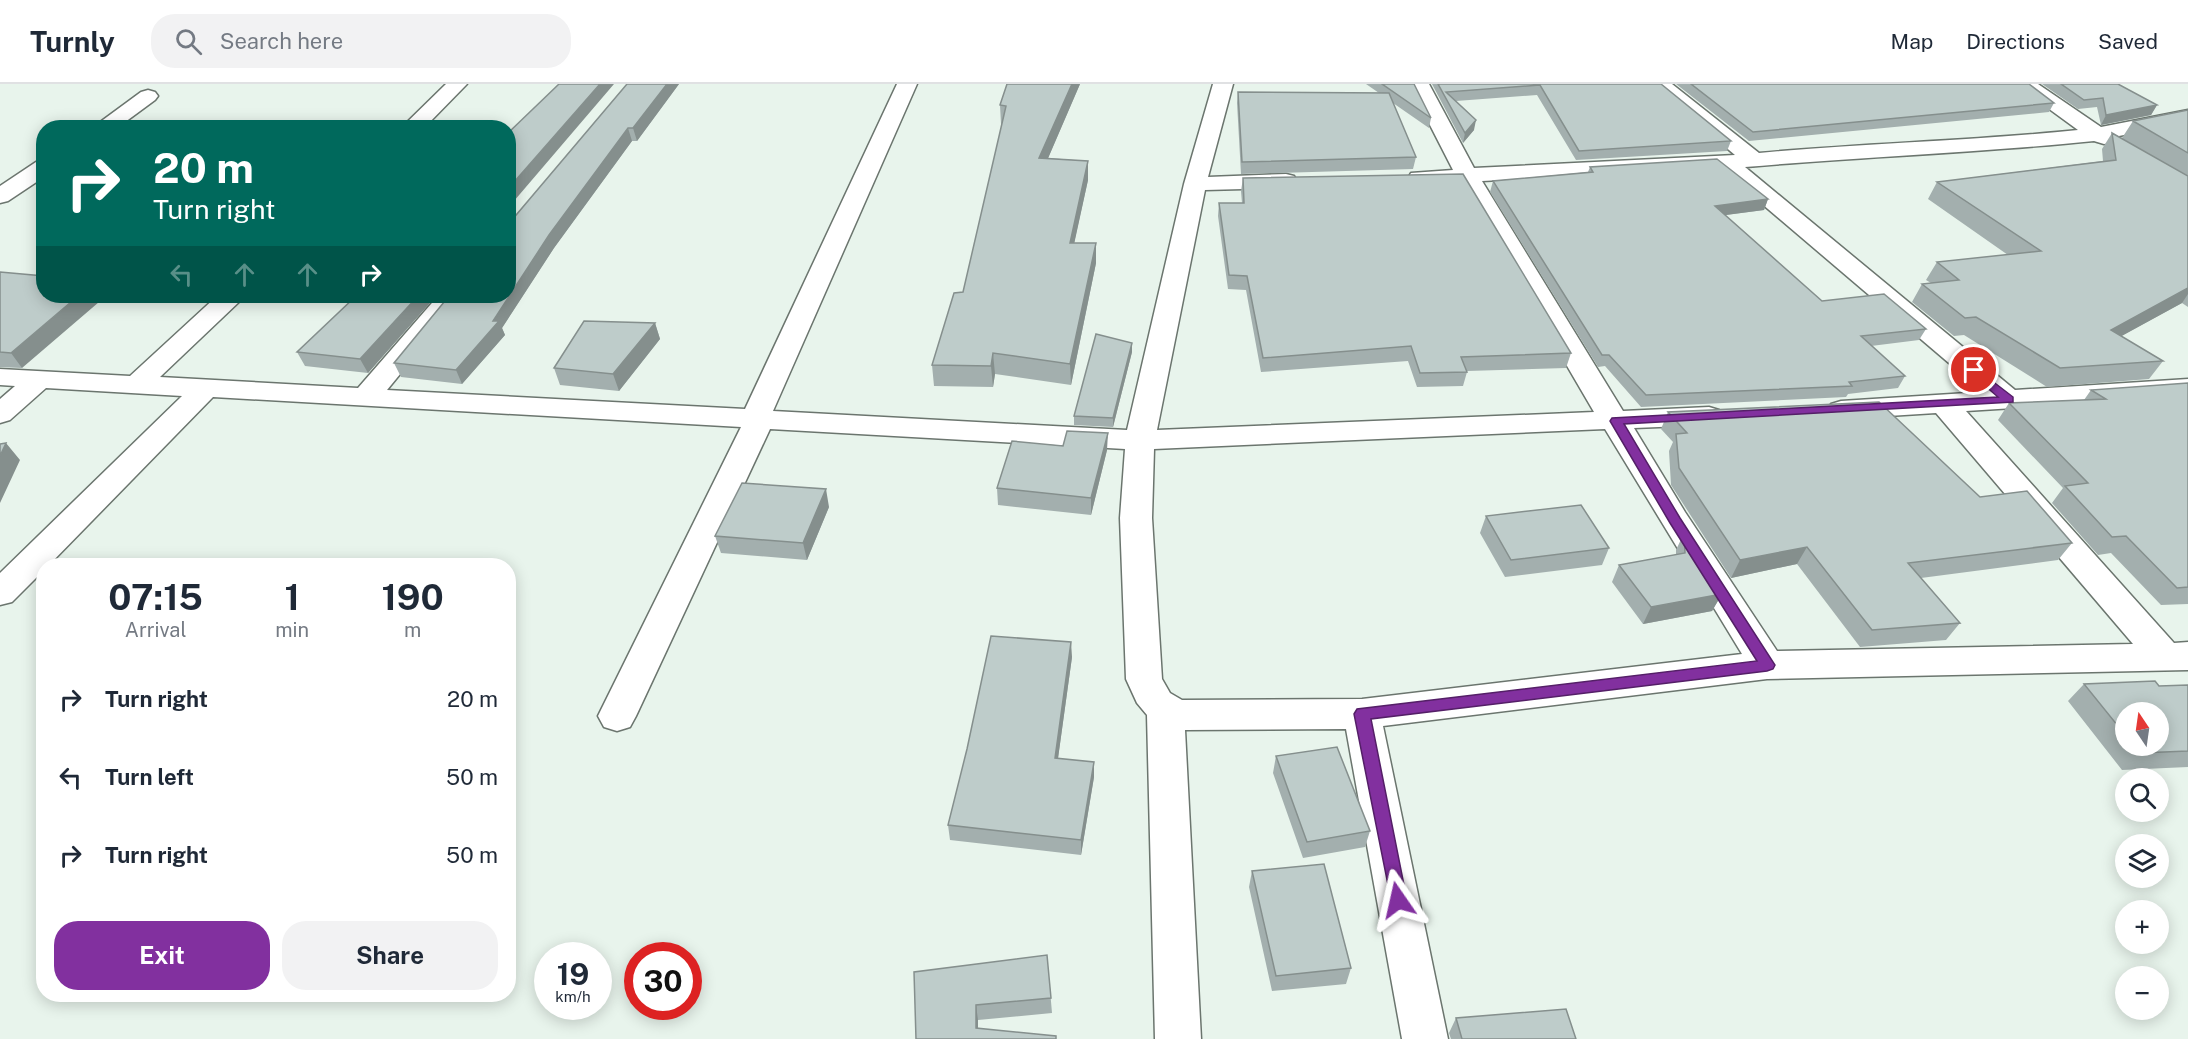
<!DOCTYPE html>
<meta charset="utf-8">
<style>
body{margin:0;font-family:"Public Sans",sans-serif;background:#f2f2f3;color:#1f2937;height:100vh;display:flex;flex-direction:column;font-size:22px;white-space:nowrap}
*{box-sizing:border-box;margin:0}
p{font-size:20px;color:#747a83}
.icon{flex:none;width:33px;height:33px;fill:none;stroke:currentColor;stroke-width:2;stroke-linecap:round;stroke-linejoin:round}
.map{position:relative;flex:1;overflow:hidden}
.panel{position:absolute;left:36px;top:474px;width:480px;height:444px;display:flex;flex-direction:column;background:#fff;border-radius:24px;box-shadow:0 3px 15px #0003}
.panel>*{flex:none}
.hud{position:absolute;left:36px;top:36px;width:480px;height:183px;border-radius:24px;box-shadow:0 3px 15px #0003;background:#00695c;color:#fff;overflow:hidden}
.needle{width:39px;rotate:347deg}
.tools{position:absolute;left:2115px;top:618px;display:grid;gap:12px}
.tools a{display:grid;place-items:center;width:54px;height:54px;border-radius:50%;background:#fff;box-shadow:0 3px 15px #0003;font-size:30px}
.speed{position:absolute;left:534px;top:858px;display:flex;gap:12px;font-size:30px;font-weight:700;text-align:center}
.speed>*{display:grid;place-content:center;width:78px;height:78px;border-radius:50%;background:#fff;box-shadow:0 3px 15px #0003;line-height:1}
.speed small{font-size:15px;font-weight:400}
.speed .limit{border:9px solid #d22;background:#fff;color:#111}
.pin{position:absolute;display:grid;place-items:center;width:51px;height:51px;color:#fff;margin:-26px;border:3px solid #fff;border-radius:50%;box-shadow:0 2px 6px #0007}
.me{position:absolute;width:66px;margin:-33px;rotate:349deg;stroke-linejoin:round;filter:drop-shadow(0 0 4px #0008)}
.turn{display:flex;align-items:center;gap:21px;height:126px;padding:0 18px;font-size:27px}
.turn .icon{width:78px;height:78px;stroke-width:2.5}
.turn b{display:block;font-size:42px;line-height:51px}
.lanes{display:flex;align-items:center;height:57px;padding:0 18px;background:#0003;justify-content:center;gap:30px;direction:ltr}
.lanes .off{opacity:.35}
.eta{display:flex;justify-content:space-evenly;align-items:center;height:102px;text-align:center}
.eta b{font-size:36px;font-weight:700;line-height:42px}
.action{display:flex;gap:12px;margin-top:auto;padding:12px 18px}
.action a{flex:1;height:69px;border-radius:24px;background:#82309f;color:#fff;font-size:24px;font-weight:700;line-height:69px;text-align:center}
.action a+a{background:#f2f2f3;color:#1f2937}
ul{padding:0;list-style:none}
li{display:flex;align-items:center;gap:18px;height:78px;padding:0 18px}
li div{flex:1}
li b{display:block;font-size:22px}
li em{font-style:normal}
header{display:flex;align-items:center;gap:36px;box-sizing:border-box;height:84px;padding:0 30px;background:#fff;border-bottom:2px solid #e0e1e3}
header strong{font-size:28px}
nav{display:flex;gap:33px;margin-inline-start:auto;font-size:21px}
.search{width:420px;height:54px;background:#f2f2f3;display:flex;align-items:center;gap:15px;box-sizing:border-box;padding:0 21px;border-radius:24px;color:#747a83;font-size:22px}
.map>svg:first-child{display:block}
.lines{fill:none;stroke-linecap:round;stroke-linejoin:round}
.minor-casing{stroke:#6b756e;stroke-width:3}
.minor{fill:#fff;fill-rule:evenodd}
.wall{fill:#a3afae;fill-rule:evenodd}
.shaded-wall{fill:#858f8d}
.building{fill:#beccca;stroke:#858f8d;stroke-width:1.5}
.route{fill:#82309f;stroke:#541f67;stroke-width:1.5}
</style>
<header>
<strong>Turnly</strong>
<div class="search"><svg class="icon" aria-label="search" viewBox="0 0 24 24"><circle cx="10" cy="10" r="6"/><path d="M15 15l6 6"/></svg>Search here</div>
<nav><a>Map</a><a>Directions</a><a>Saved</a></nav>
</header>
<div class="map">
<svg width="2188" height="955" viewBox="0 0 2188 955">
<rect width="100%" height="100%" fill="#e8f4ec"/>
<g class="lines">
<!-- minor casing -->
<g class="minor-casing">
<path id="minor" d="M446,0H467L424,44H401Z
M897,0H917L773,327L1127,346L1184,100L1213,0H1233L1208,93L1286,90L1294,92L1297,97L1294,102L1286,104L1205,106L1157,346L1594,328L1460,99L1419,101L1411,99L1408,94L1411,89L1453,86L1409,0H1429L1474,84L1735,71L1650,0H1672L1759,69C1865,59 1972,57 2078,46L2015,0H2038L2101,43L2188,26V38L2114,53L2112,59L2104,60L2094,57C1978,69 1861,73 1745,83L2015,306L2188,295V313L1966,327L2174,559L2188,558V586L1767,595L1383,642L1448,955H1402L1346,645L1185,646L1201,955H1155L1147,631L1137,619L1126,595L1120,434L1125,365L770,345L636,632L630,643L617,647L604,643L598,632L741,343L213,313L48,482H44V486L12,518L0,521V489L182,312L46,304L10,336L0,339V315L15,302L0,301V285L130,292L217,212H244L240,217L160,293L358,304L438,212H464L387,306L745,325ZM1721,85L1983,308L1841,317L1831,320L1827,326L1831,332L1841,335L1936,329L2133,560L1777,567L1685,428L1634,344L1709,341L1719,338L1723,332L1719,326L1709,323L1623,327L1482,97ZM1605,345L1742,570L1362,615L1182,616L1170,609L1162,595L1152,434L1154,365Z
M148,6L155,8L158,12L155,16L117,44H92L141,8Z
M44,76V93L8,117L0,119V102L36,78Z"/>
</g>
<!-- minor -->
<use href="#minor" class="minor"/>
</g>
<!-- wall -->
<path class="wall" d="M627,0H679L637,57H632L554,164L502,244L505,251L462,300L401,293L394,279L511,137Z
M1007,0H1080L1048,74L1088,77V96L1074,159H1096V179L1071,301L995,290L993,303L934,302L932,281L963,208L1002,40H1001L1000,21Z
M1366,0H1414L1431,34L1429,44L1393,19L1416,73L1413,85L1241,90L1237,19L1238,8L1379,9Z
M1432,0H1661L1731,57L1727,67L1576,76L1537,11L1456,17L1474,46L1463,59Z
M1676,0H2029L2054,19L2049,28L1749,57Z
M2042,0H2118L2157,21L2151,31L2101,41L2097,23L2078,25Z
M2188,26V223L2182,219L2121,252L2163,277L2149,295L2047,303L1964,251L1954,252L1912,218L1922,200L1931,199L1926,196L1937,178L2008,171L1928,115L1937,98L2103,77L2102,65L2112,49L2122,54L2133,37Z
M1590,83L1768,115L1764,126L1725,131L1822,217L1926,245L1919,256L1871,262L1905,292L1898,304L1848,310L1846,313L1641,323L1605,282L1598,283L1490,108L1493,97L1588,88Z
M1243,94L1571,269L1566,284L1467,287V288L1463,302L1417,303L1408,277L1261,288L1246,206L1228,205L1218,132L1219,119H1242L1241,107Z
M0,188L22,284L0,283Z
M356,212H436L368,289L305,282L297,268Z
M655,239L660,255L619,307L560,301L554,284Z
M1132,259V268L1113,343L1074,341V332Z
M2188,299V520L2161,521L2111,469L2098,471L2052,419L2063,404L1998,336L2009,319L2084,316L2091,306Z
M1668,328L1980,413L2072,459L2058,476L1921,494L1960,539L1946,556L1860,563L1797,480L1731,494L1671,401L1669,367L1673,358L1661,345Z
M1063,362L1107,366L1091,431L998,421L997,404Z
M829,423L807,476L721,469L715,452Z
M1486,432L1609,464L1602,481L1505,493L1480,449Z
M1684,449L1703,488L1722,510L1712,527L1643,540L1612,498L1619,481L1676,471V466Z
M1072,573L1058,674L1094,693L1081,771L950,756L948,741Z
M2084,600L2159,602L2188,601V683L2122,686L2068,617ZM2126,628L2158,662H2126Z
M1276,672L1370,747L1365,763L1303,774L1273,689Z
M1252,787L1351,884L1346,900L1272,907L1249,803Z
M1047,871L1052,929L978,936V944L916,955Z
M1456,934L1576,955H1451L1449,949Z"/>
<!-- shaded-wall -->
<path class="shaded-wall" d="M600,0H614L508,124V105Z
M667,0H679L637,57L633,44Z
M1072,0H1080L1040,93L1039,74Z
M2157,21L2151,31L2101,41L2106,31Z
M1476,36L1474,46L1463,59L1465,49Z
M628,44L632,57L554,164L502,244L505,251L462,300L456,286L549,151Z
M1088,77V96L1070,179V159Z
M1768,115L1764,126L1711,133L1715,122Z
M1096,159V179L1071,301L1070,280Z
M2188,204V210L2182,219L2098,265L2111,246Z
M78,212H106L22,284L11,269Z
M418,212H436L368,289L360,275Z
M655,239L660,255L619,307L613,290Z
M1132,259V268L1113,343V334Z
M993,269L995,290L993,303L991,282Z
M1108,349L1107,366L1091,431V414Z
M6,359L20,376L0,419V372Z
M826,405L829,423L807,476L803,459Z
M1807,463L1797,480L1731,494L1740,476Z
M1722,510L1712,527L1643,540L1651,523Z
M1071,558L1072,573L1056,689L1055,674Z
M1094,678V693L1081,771V756Z
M976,921L978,936V955L976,944Z"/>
<!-- building -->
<path class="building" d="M559,0H600L508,105V49Z
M627,0H667L633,44H628L549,151L493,237H499L456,286L394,279L449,212H508V138L511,137Z
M1007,0H1072L1039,74L1088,77L1070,159H1096L1070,280L993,269L991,282L932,281L954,209L963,208L1006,22L1000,21Z
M1382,0H1414L1431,34Z
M1438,0H1661L1731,57L1579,67L1540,1L1446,8L1476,36L1465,49Z
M1691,0H2029L2054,19L1753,48Z
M2061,0H2118L2157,21L2106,31L2103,14L2084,16Z
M1238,8L1389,9L1416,73L1242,78Z
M2188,26V69L2133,37Z
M2112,49L2188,92V204L2111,246L2163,277L2060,284L1976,233L1965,234L1922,200L1959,196L1937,178L2041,167L1937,98L2116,76Z
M1717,75L1768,115L1715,122L1822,217L1884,210L1926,245L1861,252L1905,292L1849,298L1852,302L1646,311L1609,271H1602L1493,97L1593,88L1590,83Z
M1463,90L1571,269L1461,273L1467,288L1420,289L1411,262L1263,274L1247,192L1229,191L1219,119H1244L1243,94Z
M0,188L44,192V212H78L11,269L0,268Z
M356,212H418L360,275L297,268Z
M584,237L655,239L613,290L554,284Z
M1096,250L1132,259L1113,334L1074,332Z
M2188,299V503L2177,504L2126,452L2112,453L2065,402L2088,399L2009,319L2106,315L2091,306Z
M1879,318L1980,413L2027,407L2072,459L1908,479L1960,539L1872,546L1807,463L1740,476L1679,384L1676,350L1687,349L1668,328Z
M1067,347L1108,349L1091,414L997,404L1012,357L1063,362Z
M6,359L0,372V360Z
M742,399L826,405L803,459L715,452Z
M1581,421L1609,464L1511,476L1486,432Z
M1684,449L1706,483L1700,484L1722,510L1651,523L1619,481L1685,469Z
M991,552L1071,558L1055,674L1094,678L1081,756L948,741L967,665Z
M2155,597L2159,602L2188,601V667L2140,669L2133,662H2158V628H2126V652L2084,600Z
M1337,663L1370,747L1307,758L1276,672Z
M1324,780L1351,884L1276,892L1252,787Z
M1047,871L1051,914L976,921V944L1056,952V955H916L914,888Z
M1566,925L1576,955H1462L1456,934Z"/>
<!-- route -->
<path class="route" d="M1974,283L2013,313V318L1624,340L1680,434L1775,581L1773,585L1767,587L1371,635L1407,816L1404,821L1398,823L1392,821L1354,630L1357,625L1757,577L1670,439L1610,337L1612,334L1998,313L1970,289V284Z"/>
</svg>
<div class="tools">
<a><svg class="needle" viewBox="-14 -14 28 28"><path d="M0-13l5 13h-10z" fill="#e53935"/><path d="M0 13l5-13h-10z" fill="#747a83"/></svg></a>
<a><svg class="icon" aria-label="search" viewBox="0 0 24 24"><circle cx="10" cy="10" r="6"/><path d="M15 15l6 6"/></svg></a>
<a><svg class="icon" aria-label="layers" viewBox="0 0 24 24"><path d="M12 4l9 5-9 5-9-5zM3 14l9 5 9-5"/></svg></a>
<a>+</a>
<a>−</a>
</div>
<div class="speed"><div>19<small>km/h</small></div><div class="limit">30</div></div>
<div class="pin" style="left:1974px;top:286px;background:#d93025"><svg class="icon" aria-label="arrive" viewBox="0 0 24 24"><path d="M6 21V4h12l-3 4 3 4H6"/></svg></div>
<svg class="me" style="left:1398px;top:816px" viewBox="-20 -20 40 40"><path d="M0-17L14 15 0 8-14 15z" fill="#82309f" stroke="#fff" stroke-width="4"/></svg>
<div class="hud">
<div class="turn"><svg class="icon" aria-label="right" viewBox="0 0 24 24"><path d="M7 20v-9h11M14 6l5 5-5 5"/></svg><div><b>20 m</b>Turn right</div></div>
<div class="lanes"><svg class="icon off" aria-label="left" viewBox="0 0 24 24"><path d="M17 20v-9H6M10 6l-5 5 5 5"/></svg><svg class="icon off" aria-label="ahead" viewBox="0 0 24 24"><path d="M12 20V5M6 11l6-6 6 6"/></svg><svg class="icon off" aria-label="ahead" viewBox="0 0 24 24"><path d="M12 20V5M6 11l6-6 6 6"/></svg><svg class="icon" aria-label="right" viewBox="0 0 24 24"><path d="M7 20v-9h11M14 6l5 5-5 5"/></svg></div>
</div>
<section class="panel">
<div class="eta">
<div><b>07:15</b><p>Arrival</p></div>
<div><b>1</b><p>min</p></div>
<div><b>190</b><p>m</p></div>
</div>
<ul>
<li><svg class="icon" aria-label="right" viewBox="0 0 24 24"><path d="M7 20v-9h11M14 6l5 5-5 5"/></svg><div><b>Turn right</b></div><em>20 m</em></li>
<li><svg class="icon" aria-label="left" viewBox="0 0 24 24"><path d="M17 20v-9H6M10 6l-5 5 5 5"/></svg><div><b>Turn left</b></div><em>50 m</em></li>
<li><svg class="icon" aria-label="right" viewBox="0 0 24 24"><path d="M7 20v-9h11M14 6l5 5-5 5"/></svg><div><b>Turn right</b></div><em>50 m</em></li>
</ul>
<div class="action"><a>Exit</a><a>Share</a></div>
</section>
</div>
